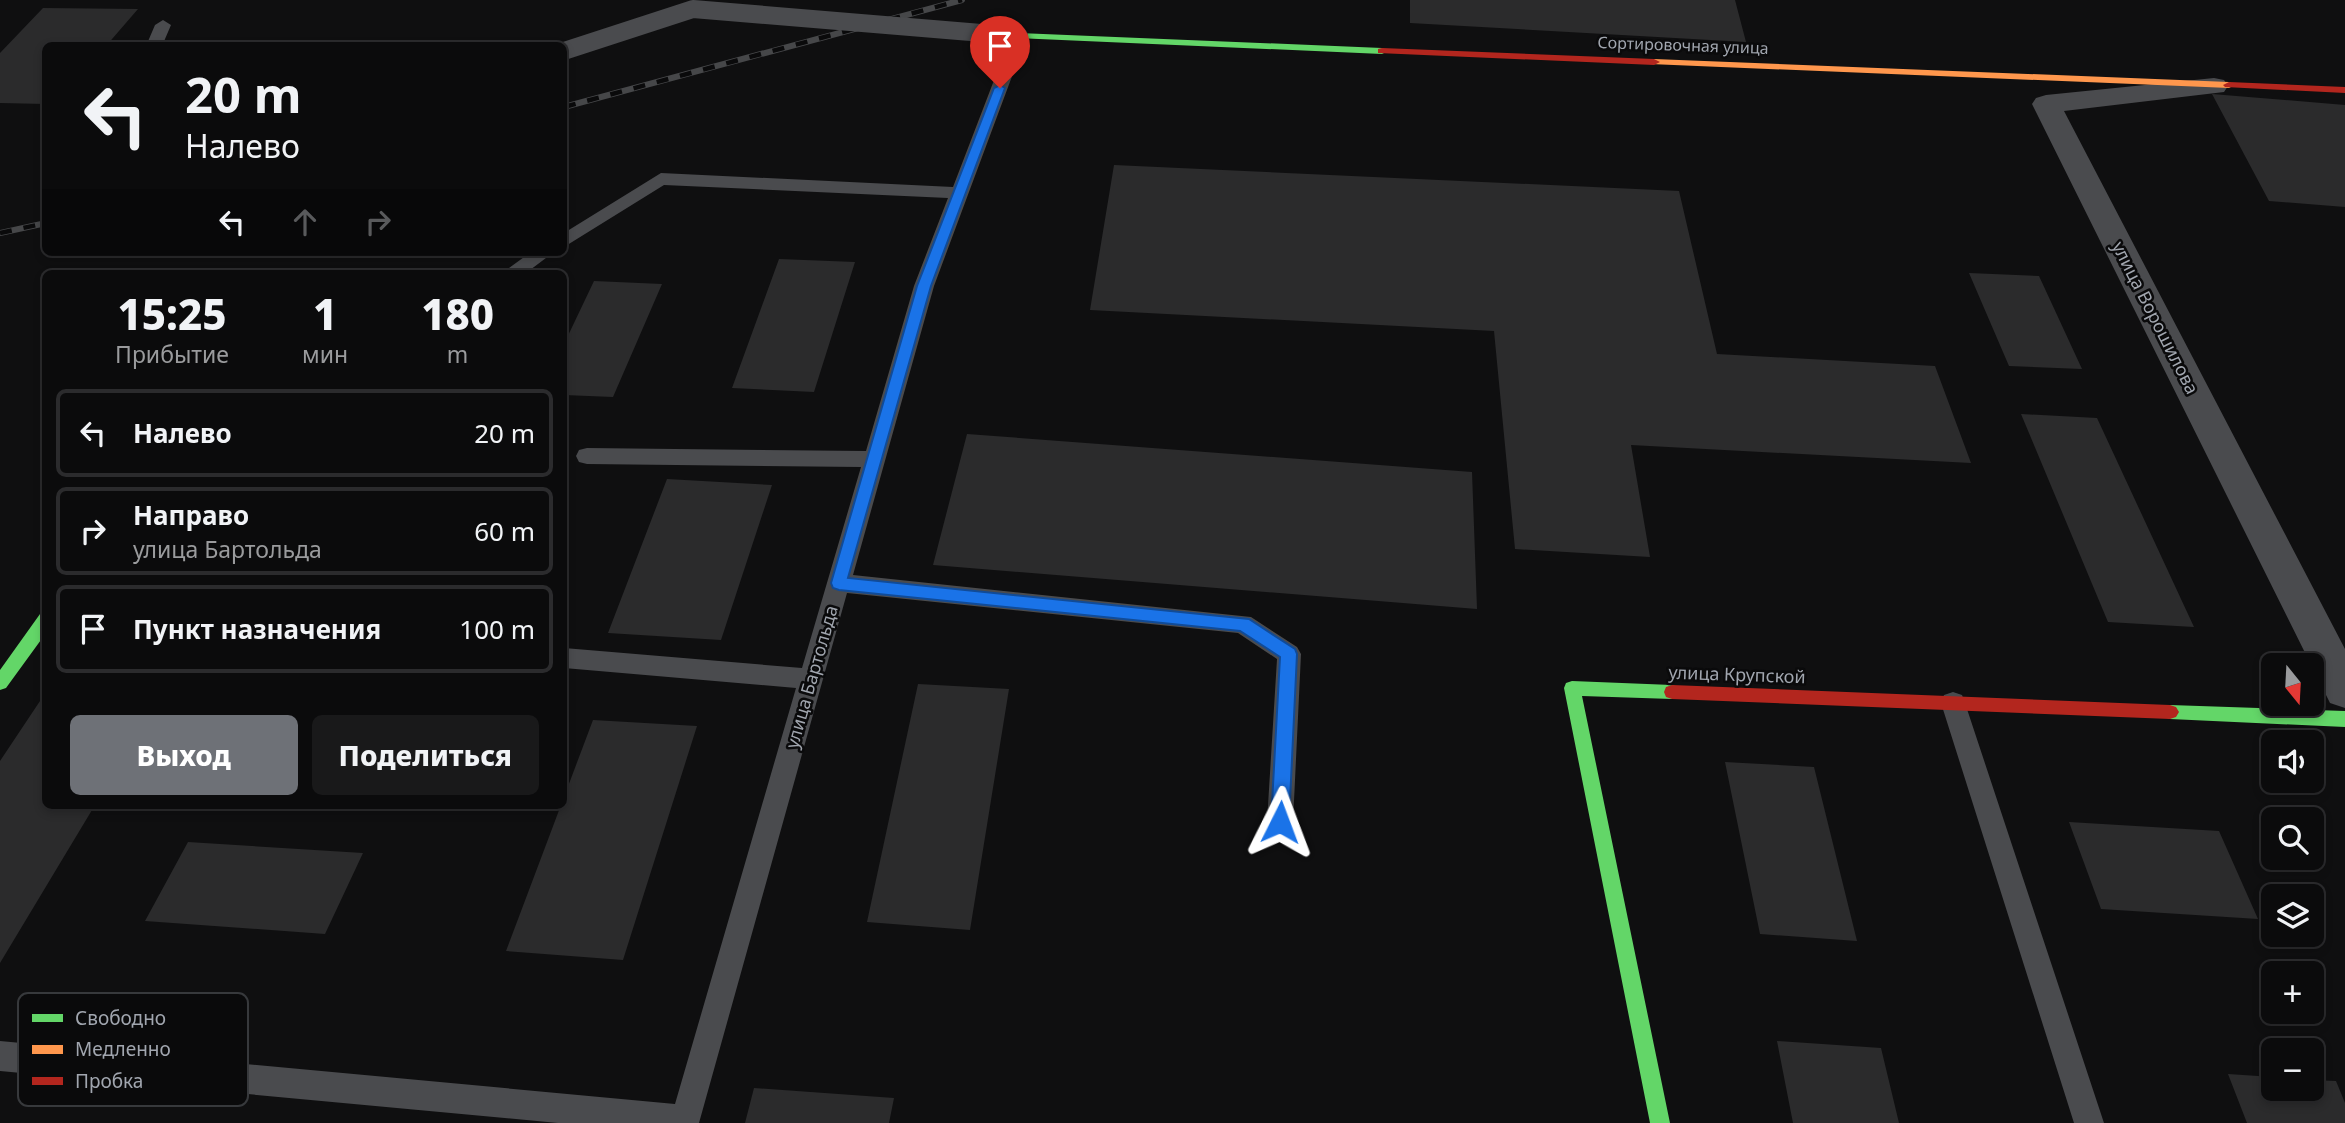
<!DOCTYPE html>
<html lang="ru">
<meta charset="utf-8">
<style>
body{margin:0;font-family:"Noto Sans",sans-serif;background:#19191a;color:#f1f3f6;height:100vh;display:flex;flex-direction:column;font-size:26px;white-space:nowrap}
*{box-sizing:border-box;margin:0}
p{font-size:23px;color:#9a9b9d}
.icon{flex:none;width:38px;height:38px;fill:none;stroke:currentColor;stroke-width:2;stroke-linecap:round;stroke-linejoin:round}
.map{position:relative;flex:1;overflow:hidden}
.details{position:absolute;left:42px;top:270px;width:525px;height:539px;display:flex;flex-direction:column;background:#0b0b0c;border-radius:10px;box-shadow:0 4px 10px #0003,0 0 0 2px #2b2b2d}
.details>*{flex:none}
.banner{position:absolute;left:42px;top:42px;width:525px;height:214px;border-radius:10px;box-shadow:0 4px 10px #0003,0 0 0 2px #2b2b2d;background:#0b0b0c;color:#f1f3f6;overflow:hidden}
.needle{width:46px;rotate:162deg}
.fabs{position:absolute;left:2261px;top:653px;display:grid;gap:14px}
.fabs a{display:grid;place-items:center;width:63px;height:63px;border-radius:10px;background:#0b0b0c;box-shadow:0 4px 10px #0003,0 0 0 2px #2b2b2d;font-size:35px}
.pin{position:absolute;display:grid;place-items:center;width:60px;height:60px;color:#fff;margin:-72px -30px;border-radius:50% 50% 50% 0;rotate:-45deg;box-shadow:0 0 7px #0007}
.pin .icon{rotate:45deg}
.me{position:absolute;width:77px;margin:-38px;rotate:3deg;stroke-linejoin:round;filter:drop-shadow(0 0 5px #0008)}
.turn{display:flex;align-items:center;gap:24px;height:147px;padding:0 28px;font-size:32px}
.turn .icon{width:91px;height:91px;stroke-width:2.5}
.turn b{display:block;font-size:49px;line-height:60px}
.lanes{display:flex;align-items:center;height:66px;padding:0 28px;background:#0003;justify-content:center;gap:35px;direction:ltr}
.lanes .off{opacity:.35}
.eta{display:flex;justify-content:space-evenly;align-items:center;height:119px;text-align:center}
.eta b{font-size:42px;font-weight:800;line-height:49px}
.primary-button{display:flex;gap:14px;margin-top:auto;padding:14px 28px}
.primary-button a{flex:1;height:80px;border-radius:10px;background:#6e7177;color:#fff;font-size:28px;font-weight:800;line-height:80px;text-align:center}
.primary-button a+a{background:#19191a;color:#f1f3f6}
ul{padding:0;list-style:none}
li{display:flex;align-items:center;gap:21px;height:88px;margin:0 14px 10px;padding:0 14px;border:4px solid #2b2b2d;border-radius:10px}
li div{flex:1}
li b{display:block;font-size:26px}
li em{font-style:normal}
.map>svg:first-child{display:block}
.building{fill:#2b2b2c}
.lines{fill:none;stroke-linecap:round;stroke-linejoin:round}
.lane{fill:#4a4b4e;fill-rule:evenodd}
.street{fill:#4a4b4e;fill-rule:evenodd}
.fast{fill:#63d668;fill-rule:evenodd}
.slow{fill:#ff974d;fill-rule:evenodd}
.jam{fill:#b3261e;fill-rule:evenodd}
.rail-casing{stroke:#464749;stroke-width:6}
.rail{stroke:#0a0a0b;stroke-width:4.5;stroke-dasharray:12;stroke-linecap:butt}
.lane-bridge{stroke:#4a4b4e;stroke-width:18}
.route{fill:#1a73e8;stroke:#114b97;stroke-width:2}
.labels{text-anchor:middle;stroke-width:5;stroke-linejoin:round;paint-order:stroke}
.far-street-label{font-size:16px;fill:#a1a6af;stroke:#0a0a0b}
.street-label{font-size:18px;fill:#a1a6af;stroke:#0a0a0b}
.key{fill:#0a0a0b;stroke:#37393c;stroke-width:2}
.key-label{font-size:19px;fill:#a1a6af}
</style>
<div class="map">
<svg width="2345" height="1123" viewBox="0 0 2345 1123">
<rect width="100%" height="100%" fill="#0f0f10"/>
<!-- building -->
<path class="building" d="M1410,0H1735L1746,42L1410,23Z
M43,8L138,9L106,46H46V104L0,103V53Z
M2212,94L2345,105V207L2269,201Z
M1114,165L1679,191L1717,354L1935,366L1971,463L1631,445L1650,557L1515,549L1494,331L1090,310Z
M779,259L855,262L814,392L732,388Z
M1969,273L2039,276L2082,369L2009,366Z
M594,281L662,284L613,397L564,395V344Z
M2021,414L2097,418L2194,627L2108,622Z
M967,434L1472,472L1477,609L933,565Z
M667,479L772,485L721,640L608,633Z
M918,684L1009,689L970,930L867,922Z
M46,692V805H95L0,963V761Z
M593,720L697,726L623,960L506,951L561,805H564V797Z
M1725,762L1814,767L1857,941L1760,934Z
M2069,822L2219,831L2258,919L2101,909Z
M188,842L363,853L325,934L145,921Z
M1777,1041L1881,1048L1899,1123H1793Z
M2228,1074L2273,1077V1088H2312V1080L2336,1081L2345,1103V1123H2247Z
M754,1088L894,1098L889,1123H745Z"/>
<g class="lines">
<!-- lane -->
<path class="lane" d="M163,20L171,25L162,46H146L155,25Z
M1019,31L1027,36L934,286L853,575L1251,617L1297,647L1301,654L1293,822L1289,831L1280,834L1271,831L1267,822L1277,659L1238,633L847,593L699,1123H558L0,1071V1041L675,1104L796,688L564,668V648L802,668L861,467L587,464L579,462L576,456L579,450L587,448L866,451L914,286L948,198L664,185L564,247V233L661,173L953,187L1011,36Z
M531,252H554L526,273H502Z
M1953,692L1962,695L1965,703L2104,1123H2074L1941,703L1944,695Z"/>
<!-- street -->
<path class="street" d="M2214,78L2224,80L2228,86L2224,92L2064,111L2345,649V708L2330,703L2032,104L2036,98L2046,95Z"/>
<!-- fast -->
<path class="fast" d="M1019,33L1382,48L1388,51L1382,54L1015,38L1013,36Z
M46,612V633L6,688L0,690V670L40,614Z
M1572,681L1672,685L1678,687L1680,692L1678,697L1672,699L1582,696L1670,1123H1650L1564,688L1566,683Z
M2170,705L2345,711V727L2170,719L2164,717L2161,712L2164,707Z"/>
<!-- slow -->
<path class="slow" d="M1654,59L2229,82L2235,85L2229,88L1650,64V60Z"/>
<!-- jam -->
<path class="jam" d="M1382,48L1654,59L1660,62L1654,65L1378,53V49Z
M2229,82L2345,87V93L2225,87L2223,85Z
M1672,685L2170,705L2176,707L2179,712L2176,717L2170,719L1672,699L1666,697L1664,692L1666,687Z"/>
<!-- rail casing -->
<g class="rail-casing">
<path id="rail" d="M564,107L962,0
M0,233L46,223"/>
</g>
<!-- rail -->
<use href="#rail" class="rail"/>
<!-- lane-bridge -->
<path class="lane-bridge" d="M564,51L693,9L1019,36"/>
</g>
<!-- route -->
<path class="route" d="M1000,85L1005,88L931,286L848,578L1249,619L1295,649L1297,654L1289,822L1287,828L1280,830L1274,828L1271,822L1280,657L1240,631L839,590L833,588L831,583L917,286L994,88Z"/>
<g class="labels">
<!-- far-street labels -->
<g class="far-street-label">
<text transform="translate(1683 45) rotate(2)" y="6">Сортировочная улица</text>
</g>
<!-- street labels -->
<g class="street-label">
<text transform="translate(2155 318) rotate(63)" y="6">улица Ворошилова</text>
<text transform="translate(1737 675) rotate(2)" y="6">улица Крупской</text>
<text transform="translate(812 677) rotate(-74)" y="6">улица Бартольда</text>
</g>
</g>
<!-- legend -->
<rect x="18" y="993" width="230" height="113" rx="10" class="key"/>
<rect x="32" y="1014" width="31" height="8" fill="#63d668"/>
<rect x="32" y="1045" width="31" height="9" fill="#ff974d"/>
<rect x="32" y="1077" width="31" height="8" fill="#b3261e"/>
<g class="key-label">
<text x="75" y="1025">Свободно</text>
<text x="75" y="1056">Медленно</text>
<text x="75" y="1088">Пробка</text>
</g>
</svg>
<div class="fabs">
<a><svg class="needle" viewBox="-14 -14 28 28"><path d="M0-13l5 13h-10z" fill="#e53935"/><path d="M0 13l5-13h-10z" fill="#9a9b9d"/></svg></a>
<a><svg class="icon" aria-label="sound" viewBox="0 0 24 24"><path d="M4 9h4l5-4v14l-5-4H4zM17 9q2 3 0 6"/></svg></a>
<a><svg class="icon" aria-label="search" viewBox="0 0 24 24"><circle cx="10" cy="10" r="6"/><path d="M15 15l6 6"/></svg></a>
<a><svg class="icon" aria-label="layers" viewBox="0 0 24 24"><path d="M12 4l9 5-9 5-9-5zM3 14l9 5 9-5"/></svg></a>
<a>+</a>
<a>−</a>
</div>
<div class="pin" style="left:1000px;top:88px;background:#d93025"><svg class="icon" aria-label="arrive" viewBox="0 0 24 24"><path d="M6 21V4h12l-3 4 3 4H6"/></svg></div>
<svg class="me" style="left:1280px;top:822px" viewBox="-20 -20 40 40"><path d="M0-17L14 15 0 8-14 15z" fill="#1a73e8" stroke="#fff" stroke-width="4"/></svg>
<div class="banner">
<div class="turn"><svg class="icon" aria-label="left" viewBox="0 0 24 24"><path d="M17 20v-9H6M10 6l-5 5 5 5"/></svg><div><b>20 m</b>Налево</div></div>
<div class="lanes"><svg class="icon" aria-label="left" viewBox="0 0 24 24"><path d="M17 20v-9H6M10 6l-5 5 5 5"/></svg><svg class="icon off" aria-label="ahead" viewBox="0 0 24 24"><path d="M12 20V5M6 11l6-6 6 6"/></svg><svg class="icon off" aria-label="right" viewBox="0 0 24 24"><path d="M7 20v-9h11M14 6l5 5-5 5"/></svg></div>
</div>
<section class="details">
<div class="eta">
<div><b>15:25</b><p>Прибытие</p></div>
<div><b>1</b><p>мин</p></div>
<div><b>180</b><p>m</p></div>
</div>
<ul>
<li><svg class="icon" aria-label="left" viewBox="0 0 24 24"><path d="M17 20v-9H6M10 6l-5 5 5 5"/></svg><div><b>Налево</b></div><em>20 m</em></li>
<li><svg class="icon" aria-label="right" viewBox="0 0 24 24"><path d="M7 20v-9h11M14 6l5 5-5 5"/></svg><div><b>Направо</b><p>улица Бартольда</p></div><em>60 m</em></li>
<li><svg class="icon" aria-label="arrive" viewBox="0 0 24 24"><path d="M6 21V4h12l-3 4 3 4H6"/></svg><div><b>Пункт назначения</b></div><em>100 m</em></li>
</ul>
<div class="primary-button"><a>Выход</a><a>Поделиться</a></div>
</section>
</div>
